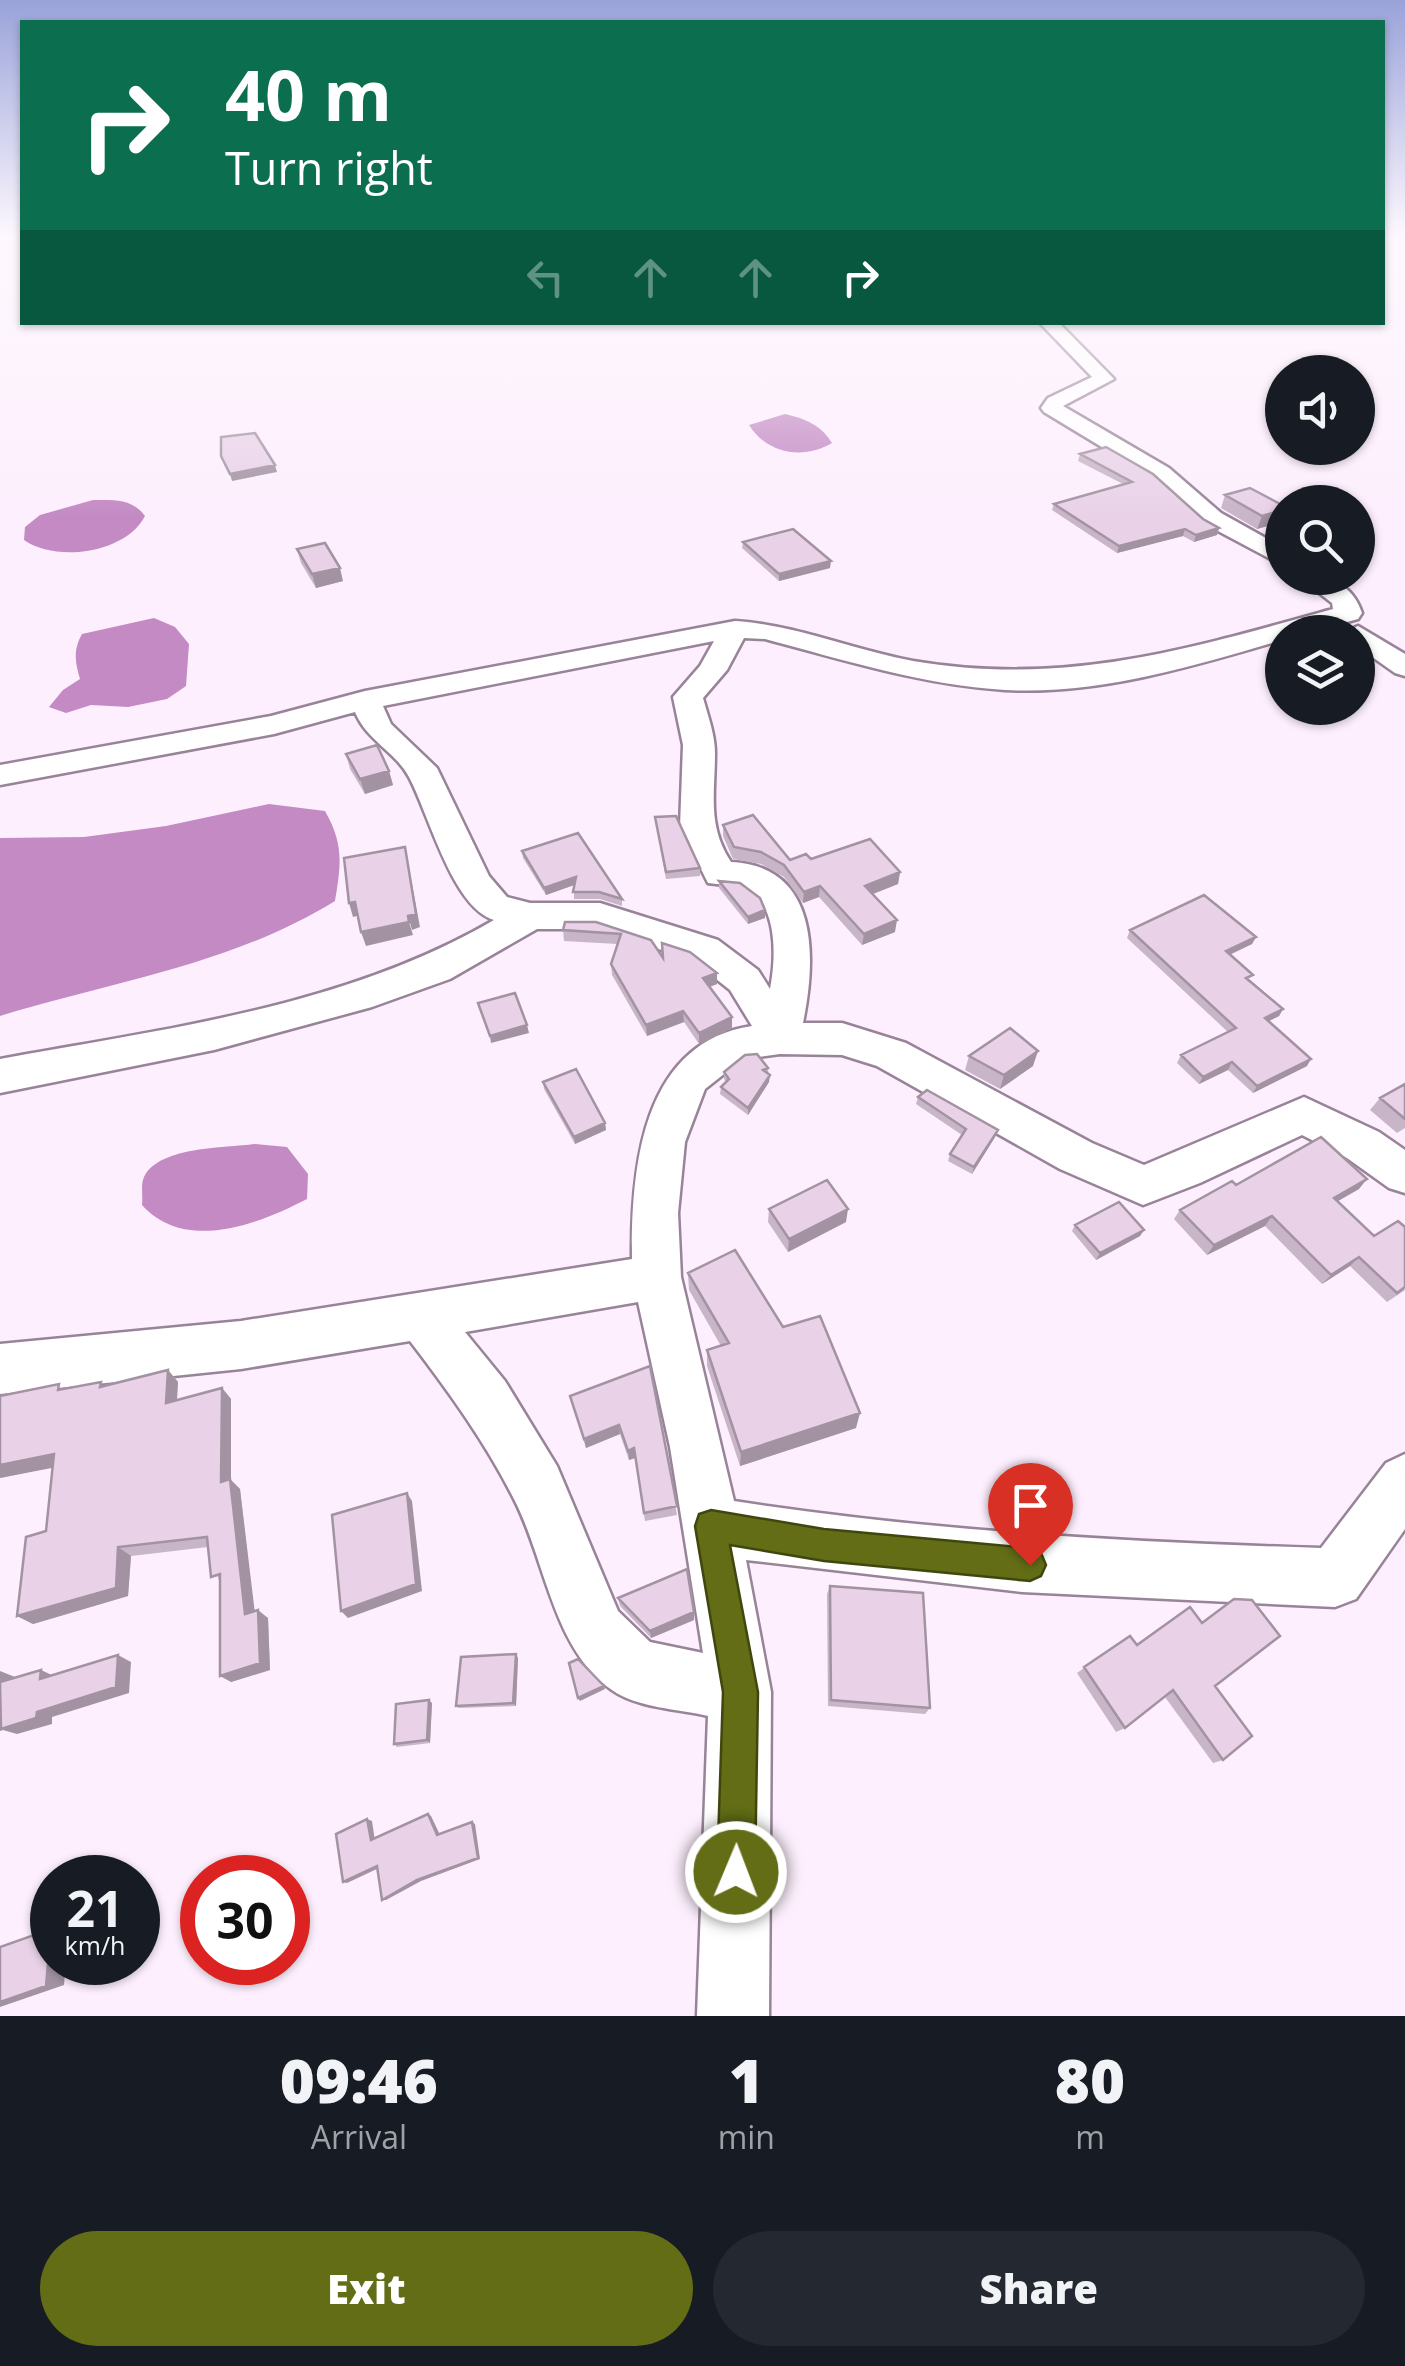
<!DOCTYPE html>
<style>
body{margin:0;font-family:"Open Sans",sans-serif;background:#242831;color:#f1f3f6;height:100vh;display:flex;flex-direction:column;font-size:38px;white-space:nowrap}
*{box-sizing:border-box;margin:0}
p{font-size:32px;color:#9ea1a6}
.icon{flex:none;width:55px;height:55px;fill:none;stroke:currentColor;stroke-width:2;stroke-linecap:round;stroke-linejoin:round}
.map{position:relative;height:2016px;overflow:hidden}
.details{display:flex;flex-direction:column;background:#171b24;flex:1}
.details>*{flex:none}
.banner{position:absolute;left:20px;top:20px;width:1365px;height:305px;border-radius:0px;box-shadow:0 2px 8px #0004;background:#0b6e4f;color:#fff;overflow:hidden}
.controls{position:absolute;left:1265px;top:355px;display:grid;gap:20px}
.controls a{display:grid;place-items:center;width:110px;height:110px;border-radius:50%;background:#171b24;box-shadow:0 2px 8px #0004;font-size:50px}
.speed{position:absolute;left:30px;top:1855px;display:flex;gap:20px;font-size:50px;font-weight:700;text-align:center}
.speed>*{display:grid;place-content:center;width:130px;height:130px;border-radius:50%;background:#171b24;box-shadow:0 2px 8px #0004;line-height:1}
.speed small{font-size:25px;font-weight:400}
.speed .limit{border:15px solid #d22;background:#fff;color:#111}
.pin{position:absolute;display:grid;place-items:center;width:85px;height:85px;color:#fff;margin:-102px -42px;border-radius:50% 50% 50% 0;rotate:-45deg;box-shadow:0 0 10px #0007}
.pin .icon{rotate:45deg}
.me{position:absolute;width:110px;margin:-55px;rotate:1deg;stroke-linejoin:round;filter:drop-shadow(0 0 8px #0008)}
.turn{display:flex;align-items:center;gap:35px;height:210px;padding:0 40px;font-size:45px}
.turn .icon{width:130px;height:130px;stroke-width:2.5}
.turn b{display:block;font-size:70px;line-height:85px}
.lanes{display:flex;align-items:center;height:95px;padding:0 40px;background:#0003;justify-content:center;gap:50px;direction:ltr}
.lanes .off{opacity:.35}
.eta{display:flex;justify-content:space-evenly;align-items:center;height:170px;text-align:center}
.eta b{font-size:60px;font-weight:800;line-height:70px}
.action{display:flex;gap:20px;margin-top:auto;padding:20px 40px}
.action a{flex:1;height:115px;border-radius:60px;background:#626d15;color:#fff;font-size:40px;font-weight:800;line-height:115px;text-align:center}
.action a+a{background:#242831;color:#f1f3f6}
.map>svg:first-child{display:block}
.water{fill:#c38ac3}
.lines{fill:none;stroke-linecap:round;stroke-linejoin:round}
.minor-casing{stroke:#988398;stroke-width:5}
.minor{fill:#fff;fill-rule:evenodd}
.wall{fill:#c8b5c8}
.shaded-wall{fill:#a393a2}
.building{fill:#e9d2e8;stroke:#a393a2;stroke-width:2.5}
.route{fill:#626d15;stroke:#40470e;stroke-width:2.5}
</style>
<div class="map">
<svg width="1405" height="2016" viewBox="0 0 1405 2016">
<rect width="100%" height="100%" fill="#fdeffd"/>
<!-- water -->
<path class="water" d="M785,414C806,419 821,425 832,443C804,460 767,454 749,425Z
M93,500C113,500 132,498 145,516C126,553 57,563 24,540L25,527L40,515Z
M154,618L175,627L189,644L186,686L167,699L128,707L91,705L66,713L49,707L63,690L80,679C75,662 73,650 82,634Z
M269,804L325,811C344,844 341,865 335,901C231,965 115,981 0,1016V838L84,837L166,826Z
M255,1144L287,1147L308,1174L307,1199C259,1224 185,1253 142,1205C143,1198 141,1186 143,1180C154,1146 226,1148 255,1144Z"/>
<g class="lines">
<!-- minor casing -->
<g class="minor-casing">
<path id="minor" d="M1039,322H1058L1114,379L1063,406L1169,468L1221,513L1282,547V565L1203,523L1153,478L1044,412L1041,408L1048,398L1092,377Z
M1300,578C1329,576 1352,583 1362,613L1358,619L1310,632H1282V640C1194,666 1098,695 1005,690C923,685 844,660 765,639L744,638L727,670L703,698C708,716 715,735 715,753C715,794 707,826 731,862C820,866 816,959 803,1023H842L906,1043L1092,1143L1144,1165L1304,1097L1379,1132L1405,1150V1193L1389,1188L1347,1158L1302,1135L1200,1183L1143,1205L1060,1169L877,1066L842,1055L780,1054L743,1059L705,1089L685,1142L678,1213L681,1277L734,1501C929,1531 1125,1542 1321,1548L1386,1463L1405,1454V1529L1356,1599L1335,1607L1022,1592L746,1560L771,1692L769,2016H697L708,1716C679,1709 637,1708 612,1690C553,1649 546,1562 515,1501C486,1443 449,1392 410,1341L241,1369L0,1394V1344L241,1321L632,1259C631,1168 642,1042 752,1026L730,990L692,960L598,929H537L450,979L372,1007L214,1050L0,1093V1059C168,1028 345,1007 494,920C452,907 429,814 409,777C395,751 367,741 355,712L274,734L0,785V765L271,716L365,691L735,621C796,625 853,650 913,661C1065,687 1189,649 1333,609L1332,603ZM714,641L700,666L673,697L683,745L680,827L708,883C719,885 731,884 741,887C779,899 776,958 770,989L758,970L718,940L600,903H530L507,897L489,876L437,768L391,724L383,706ZM638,1302L670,1447L703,1653L650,1642L618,1611L557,1466L505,1381L465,1332Z
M1358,626L1405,654V676L1395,673L1358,647V632H1345Z"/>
</g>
<!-- minor -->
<use href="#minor" class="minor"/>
</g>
<!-- wall -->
<path class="wall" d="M1080,454L1219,528L1217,535L1194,542L1183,536L1117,553L1052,510L1054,504L1123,484L1078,461Z
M1225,495L1282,505V522L1257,529L1221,508Z
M743,542L830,568L779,581L742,548Z
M297,549L343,581L316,588L301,563Z
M346,754L389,771L393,785L365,794L350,769Z
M655,817L700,868V876L666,879Z
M723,825L790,860L811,859L900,872L898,884L872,894L895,932L862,945L819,897L803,903L784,877L761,864L733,859L723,836Z
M522,851L622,899V906L600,899H574V885L546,895L523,858Z
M719,881L765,910V918L748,924L719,888Z
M596,922L663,957L717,973V984L710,987L732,1017V1028L699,1044L684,1022L647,1036L612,975L611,964L617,944L564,941L563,930Z
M1130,930L1256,937L1252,944L1230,955L1250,980L1283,1009L1279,1016L1269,1021L1307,1066L1253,1093L1228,1070L1199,1084L1177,1063L1181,1055L1228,1032L1127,938Z
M969,1056L1033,1066L1000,1089L965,1070Z
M768,1068L769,1082L748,1115L720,1094L721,1087L726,1082L724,1079V1072Z
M543,1082L605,1123L606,1130L575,1144L544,1089Z
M1405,1084V1128L1397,1133L1370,1110L1380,1098Z
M918,1097L995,1137L972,1174L948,1161L950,1154L962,1135L916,1104Z
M1236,1185L1359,1189L1337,1201L1405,1290L1387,1302L1350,1266L1322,1284L1265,1226L1207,1255L1174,1219L1180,1210Z
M769,1209L846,1222L788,1252L768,1222Z
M1075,1225L1144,1230L1140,1236L1096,1260L1072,1231Z
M688,1273L783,1327L856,1428L740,1466L707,1366V1350L721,1346L689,1290Z
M650,1366L677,1515L645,1521L635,1458L629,1460L620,1434L586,1448L573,1406Z
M168,1370L178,1382L177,1400L222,1388L231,1399V1480L240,1489L254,1612L268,1618L270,1670L231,1682L220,1584L208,1547L131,1556L128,1596L33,1624L17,1616L46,1531L52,1467L0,1478L64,1389L104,1386Z
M830,1586L930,1708L925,1714L828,1706L827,1594Z
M618,1598L694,1612V1620L651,1638L620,1606Z
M1130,1636L1137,1645L1215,1686L1223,1760L1213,1763L1165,1697L1125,1728L1116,1732L1077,1673Z
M518,1658L516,1706L459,1708L456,1706Z
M432,1703L430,1743L397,1747L394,1744Z"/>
<!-- shaded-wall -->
<path class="shaded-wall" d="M275,465L277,472L232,481L230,474Z
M1282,510V522L1257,529L1262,516Z
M1219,528L1217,535L1194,542L1196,535Z
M1185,529L1183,536L1117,553L1119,546Z
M831,561L830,568L779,581V574Z
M340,568L343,581L316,588L312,574Z
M389,771L393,785L365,794L360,779Z
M405,847L420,927L412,930L408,916Z
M900,872L898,884L863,898L865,886Z
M576,877L577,884L546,895L544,888Z
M820,886L819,897L803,903L804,892Z
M355,902L360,915L353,917L349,903Z
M765,910V918L748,924V917Z
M897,920L895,932L862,945L864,934Z
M409,922L413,935L366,946L361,932Z
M1256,937L1252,944L1222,958L1226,951Z
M717,973V984L703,989V978Z
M1283,1009L1279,1016L1261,1025L1265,1018Z
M683,1011L684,1022L647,1036L646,1025Z
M732,1017V1028L699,1044V1033Z
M527,1025L529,1033L491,1043L490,1036Z
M1038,1051L1033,1066L1000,1089L1004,1075Z
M1311,1059L1307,1066L1253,1093L1257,1086Z
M1232,1062L1228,1070L1199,1084L1203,1077Z
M770,1075L769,1082L748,1115V1108Z
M605,1123L606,1130L575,1144L574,1137Z
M998,1130L995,1137L972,1174L974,1167Z
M1367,1179L1359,1189L1326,1208L1334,1198Z
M848,1209L846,1222L788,1252L789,1239Z
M1272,1216L1265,1226L1207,1255L1214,1245Z
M1144,1230L1140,1236L1096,1260L1100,1253Z
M1359,1257L1350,1266L1322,1284L1331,1275Z
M168,1370L178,1382L176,1414L166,1403Z
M222,1388L231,1399V1480L240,1489L256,1622L245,1614L221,1482Z
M860,1413L856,1428L740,1466L741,1452Z
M619,1425L620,1434L586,1448L584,1439Z
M634,1448L635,1458L629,1460L628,1451Z
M54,1454L67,1465L0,1478V1465Z
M407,1493L412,1501L422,1591L348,1618L341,1611Z
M118,1547L131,1556L128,1596L33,1624L17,1616Z
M258,1610L268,1618L270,1670L231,1682L220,1676Z
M694,1612V1620L651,1638L650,1631Z
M516,1654L518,1658L516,1706L513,1703Z
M118,1655L131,1662L129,1693L52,1717V1724L17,1734L3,1730L0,1731V1720L37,1712Z
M41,1670L56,1677L40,1679Z
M0,1671L15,1677L13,1689L0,1684Z
M604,1686L605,1689L580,1701L578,1698Z
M429,1700L432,1703L430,1743L427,1740Z
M428,1814L431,1816L441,1837L437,1835Z
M367,1819L372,1821L375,1841L371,1840Z
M472,1822L475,1824L480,1859L421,1881L386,1900H382Z
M377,1866L381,1867L347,1883L343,1882Z
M51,1929H52V1962H66L64,1985L0,2007V2002Z"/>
<!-- building -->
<path class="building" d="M255,433L275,465L230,474L221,456V437Z
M1106,447L1153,474L1203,519L1219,528L1196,535L1185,529L1119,546L1054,504L1132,482L1080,454Z
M1250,488L1282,505V510L1262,516L1225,495Z
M793,529L831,561L779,574L743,542Z
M325,543L340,568L312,574L297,549Z
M377,745L389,771L360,779L346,754Z
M753,815L790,860L806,854L811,859L870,839L900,872L865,886L897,920L864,934L820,886L804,892L784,865L761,852L734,847L723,825Z
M676,816L700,868L666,872L655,817Z
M578,833L622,899L599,892H573L576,877L544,888L522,851Z
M405,847L416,914L408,916L409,922L361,932L355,902L349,903L344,858Z
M719,881L740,883L760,898L765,910L748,917Z
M1204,895L1256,937L1226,951L1253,975L1246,978L1283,1009L1265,1018L1311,1059L1257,1086L1232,1062L1203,1077L1181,1055L1236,1028L1130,930Z
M565,922H596L651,940L663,958L662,943L690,952L717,973L703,978L732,1017L699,1033L683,1011L646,1025L611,964L621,934L563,930Z
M515,993L527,1025L490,1036L478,1003Z
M1010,1028L1038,1051L1004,1075L969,1056Z
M757,1054L768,1068L763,1070L770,1075L748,1108L721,1087L729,1079L724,1072L745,1055Z
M576,1069L605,1123L574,1137L543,1082Z
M1405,1084V1119L1380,1098Z
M927,1090L998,1130L974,1167L950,1154L966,1129L918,1097Z
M1321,1137L1367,1179L1334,1198L1374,1236L1398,1221L1405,1227V1287L1397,1293L1359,1257L1331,1275L1272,1216L1214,1245L1180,1210L1232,1181L1236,1185Z
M827,1180L848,1209L789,1239L769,1209Z
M1119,1202L1144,1230L1100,1253L1075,1225Z
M735,1250L783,1327L820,1316L860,1413L741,1452L707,1350L729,1343L688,1273Z
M650,1366L677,1506L644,1513L634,1448L628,1451L619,1425L584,1439L570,1396Z
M168,1370L166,1403L222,1388L221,1482L230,1479L245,1614L258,1610L260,1663L220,1676V1574L211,1577L207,1537L118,1547L116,1588L17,1616L26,1537L46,1531L54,1454L0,1465V1396L59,1384L58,1390L101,1382L100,1387Z
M407,1493L416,1584L341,1611L332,1515Z
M687,1569L694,1612L650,1631L618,1598Z
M830,1586L923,1593L930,1708L831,1700Z
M1234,1599L1252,1600L1280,1636L1215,1686L1252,1736L1223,1760L1173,1690L1125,1728L1084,1667L1130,1636L1137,1645L1190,1607L1202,1623Z
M516,1654L513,1703L456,1706L461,1657Z
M118,1655L116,1687L37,1712L36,1718L1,1729L0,1682L41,1670L40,1679Z
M578,1659L604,1686L578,1698L569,1663Z
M429,1700L427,1740L394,1744L396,1704Z
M428,1814L437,1835L472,1822L478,1858L417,1880L382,1900L377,1866L343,1882L336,1834L367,1819L371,1840Z
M51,1929L46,1986L0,2002V1947Z"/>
<!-- sky -->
<linearGradient id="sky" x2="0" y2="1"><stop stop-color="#99a3d9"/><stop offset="0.46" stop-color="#fef8fe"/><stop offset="1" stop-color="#fef8fe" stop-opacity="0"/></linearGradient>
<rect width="1405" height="518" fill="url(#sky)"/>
<!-- route -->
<path class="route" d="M711,1510L824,1529L1030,1548L1041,1553L1046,1565L1041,1576L1030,1581L824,1561L730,1545L758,1692L755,1872L750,1886L736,1891L723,1886L717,1872L723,1692L695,1526L699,1514Z"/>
</svg>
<div class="controls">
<a><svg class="icon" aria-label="sound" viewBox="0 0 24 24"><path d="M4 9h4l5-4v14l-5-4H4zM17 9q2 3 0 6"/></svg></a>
<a><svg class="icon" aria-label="search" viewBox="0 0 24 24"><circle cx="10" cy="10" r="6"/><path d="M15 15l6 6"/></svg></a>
<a><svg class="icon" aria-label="layers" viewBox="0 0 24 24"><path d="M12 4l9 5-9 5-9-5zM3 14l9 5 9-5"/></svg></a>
</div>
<div class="speed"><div>21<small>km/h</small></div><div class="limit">30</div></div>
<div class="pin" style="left:1030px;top:1565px;background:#d93025"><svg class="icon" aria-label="arrive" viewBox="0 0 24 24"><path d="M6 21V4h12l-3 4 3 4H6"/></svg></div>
<svg class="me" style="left:736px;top:1872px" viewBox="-20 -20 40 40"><circle r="17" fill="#626d15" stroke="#fff" stroke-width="3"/><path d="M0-11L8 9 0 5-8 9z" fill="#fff"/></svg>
<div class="banner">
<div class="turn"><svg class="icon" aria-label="right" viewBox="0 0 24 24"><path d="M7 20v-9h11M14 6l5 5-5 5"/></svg><div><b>40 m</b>Turn right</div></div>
<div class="lanes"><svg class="icon off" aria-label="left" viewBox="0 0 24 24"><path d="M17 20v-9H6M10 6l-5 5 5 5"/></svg><svg class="icon off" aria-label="ahead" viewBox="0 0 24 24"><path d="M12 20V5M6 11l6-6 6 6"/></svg><svg class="icon off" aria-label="ahead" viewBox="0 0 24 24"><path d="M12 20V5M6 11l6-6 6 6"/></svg><svg class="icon" aria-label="right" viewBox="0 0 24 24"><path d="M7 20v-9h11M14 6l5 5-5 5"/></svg></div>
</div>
</div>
<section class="details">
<div class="eta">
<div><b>09:46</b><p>Arrival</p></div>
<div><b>1</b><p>min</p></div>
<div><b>80</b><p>m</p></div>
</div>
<div class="action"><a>Exit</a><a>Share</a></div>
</section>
